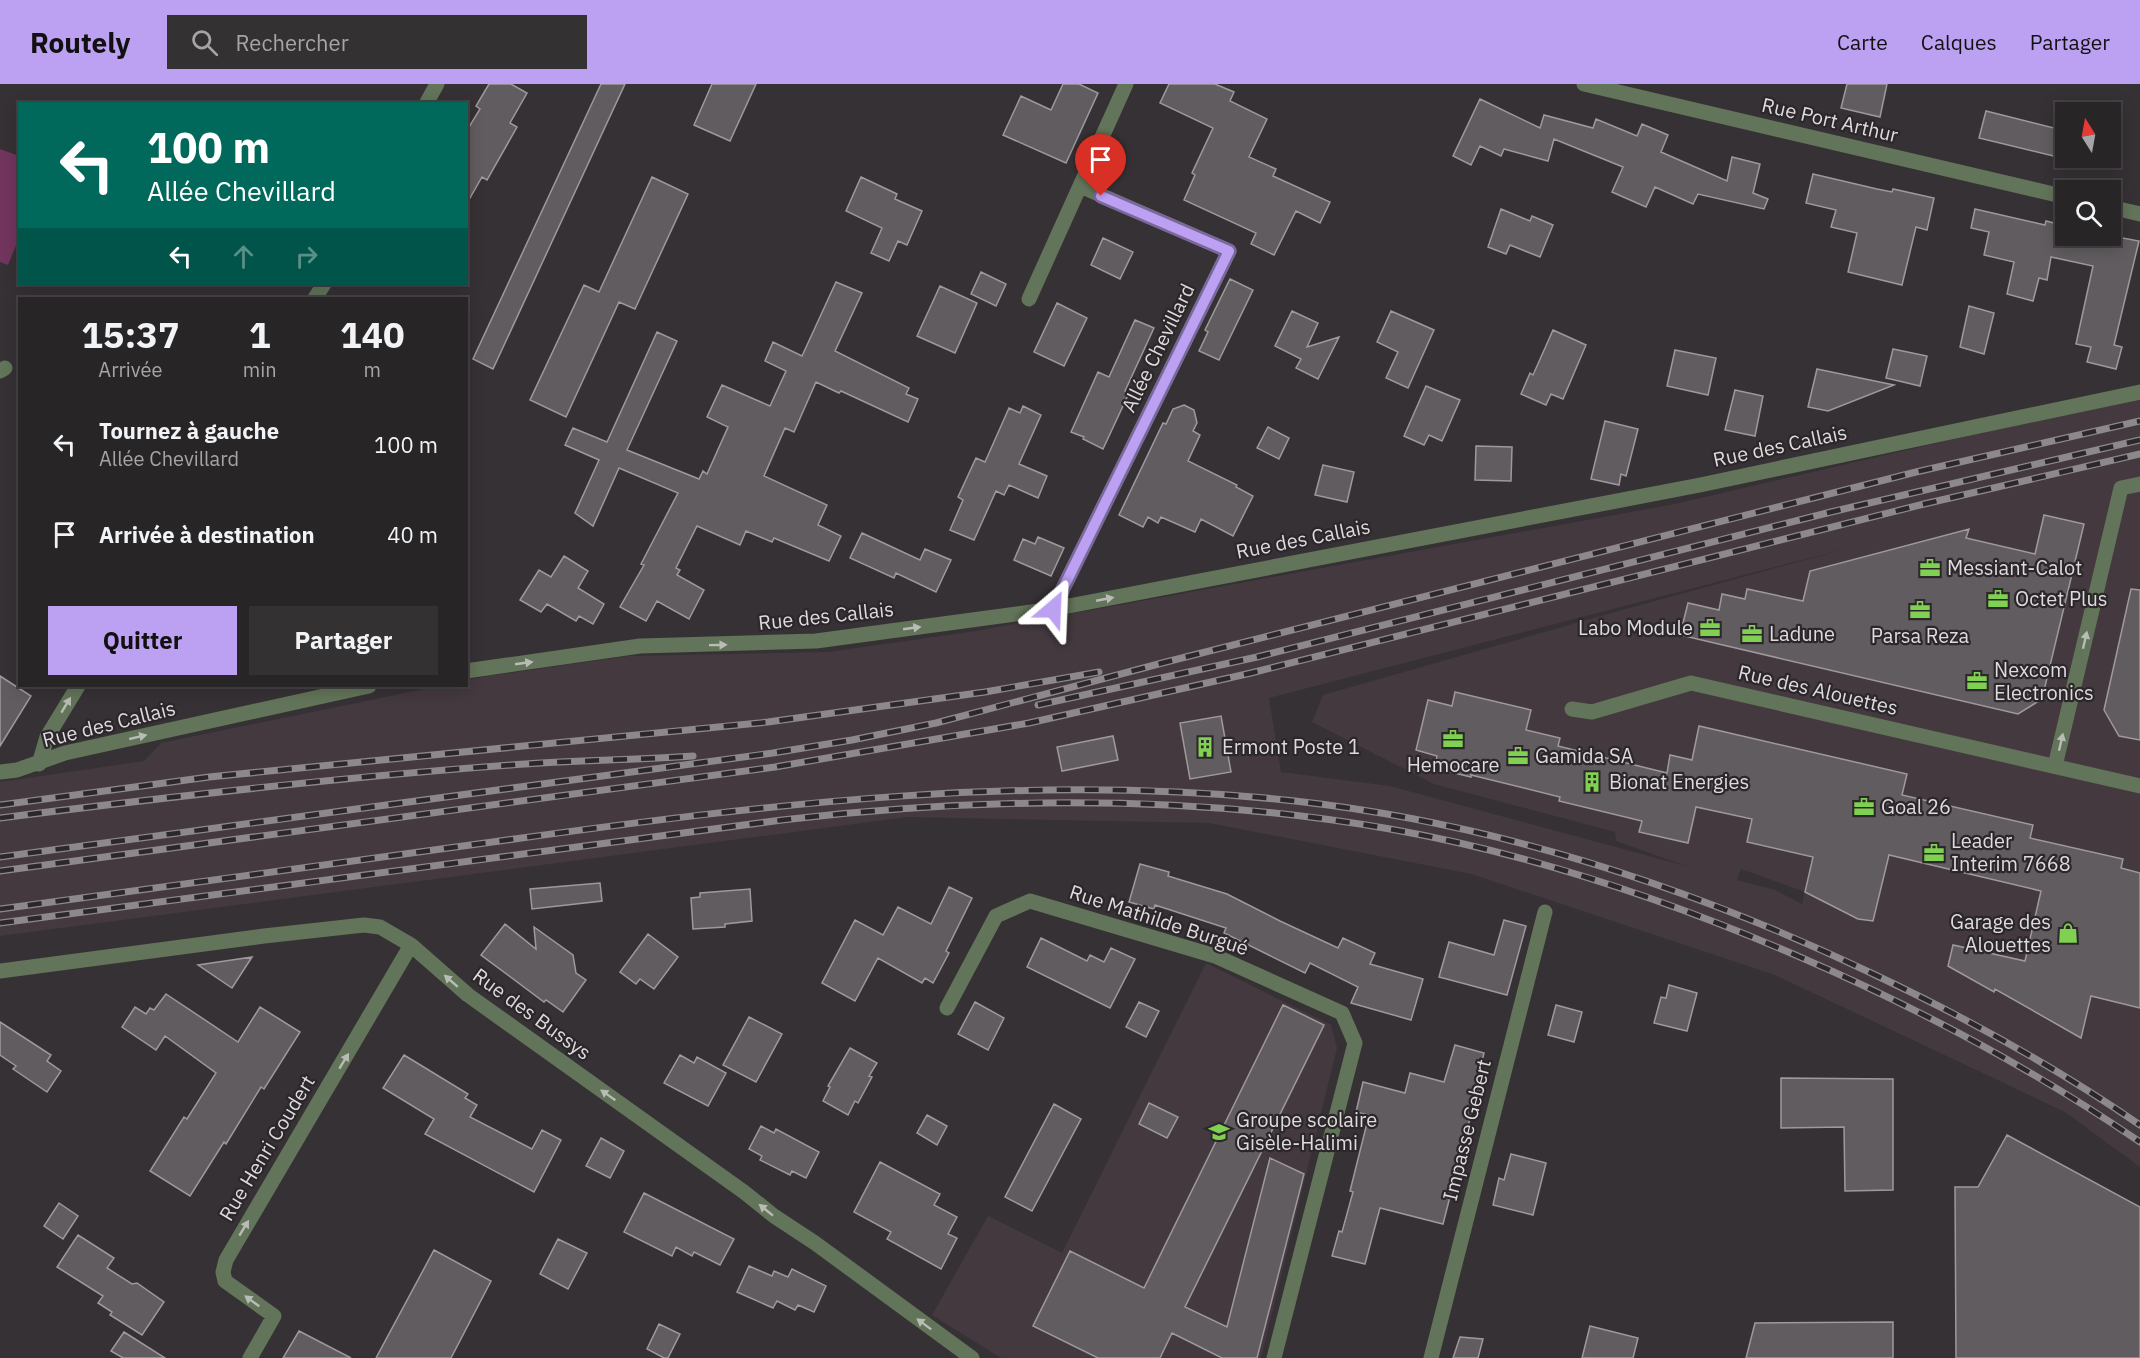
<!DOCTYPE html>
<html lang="fr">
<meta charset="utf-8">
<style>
body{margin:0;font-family:"IBM Plex Sans",sans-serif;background:#343133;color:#f1f3f6;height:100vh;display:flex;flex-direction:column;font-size:22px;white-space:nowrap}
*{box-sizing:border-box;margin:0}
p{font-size:20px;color:#a5a5a7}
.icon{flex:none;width:33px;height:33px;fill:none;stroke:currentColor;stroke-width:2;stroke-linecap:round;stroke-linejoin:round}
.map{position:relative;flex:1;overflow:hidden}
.sheet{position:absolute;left:18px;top:213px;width:450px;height:390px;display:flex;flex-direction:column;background:#282527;border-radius:0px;box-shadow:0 3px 15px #0003,0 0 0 2px #444244}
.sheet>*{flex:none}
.guide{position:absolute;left:18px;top:18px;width:450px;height:183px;border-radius:0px;box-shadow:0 3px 15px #0003,0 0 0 2px #444244;background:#00695c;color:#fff;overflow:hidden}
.needle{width:39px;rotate:349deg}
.fabs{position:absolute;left:2055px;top:18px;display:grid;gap:12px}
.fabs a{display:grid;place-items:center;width:66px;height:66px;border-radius:0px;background:#282527;box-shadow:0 3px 15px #0003,0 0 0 2px #444244;font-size:30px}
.pin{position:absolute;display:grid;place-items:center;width:51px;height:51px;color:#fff;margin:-62px -26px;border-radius:50% 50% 50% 0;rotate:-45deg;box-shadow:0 0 6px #0007}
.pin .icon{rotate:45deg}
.me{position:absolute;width:66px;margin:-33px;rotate:26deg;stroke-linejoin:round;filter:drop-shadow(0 0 4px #0008)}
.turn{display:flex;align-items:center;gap:21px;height:126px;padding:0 30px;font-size:27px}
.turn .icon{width:78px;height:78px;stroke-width:2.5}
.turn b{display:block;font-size:42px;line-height:51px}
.lanes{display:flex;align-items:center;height:57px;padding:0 30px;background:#0003;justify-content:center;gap:30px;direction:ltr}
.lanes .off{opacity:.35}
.eta{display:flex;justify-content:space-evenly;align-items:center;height:102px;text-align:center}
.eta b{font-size:36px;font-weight:700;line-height:42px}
.button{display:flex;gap:12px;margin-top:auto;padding:12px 30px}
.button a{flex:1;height:69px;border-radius:0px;background:#bca0f2;color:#111;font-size:24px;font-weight:700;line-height:69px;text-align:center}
.button a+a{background:#343133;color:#f1f3f6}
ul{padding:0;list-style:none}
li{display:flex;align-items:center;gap:18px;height:90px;padding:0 30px}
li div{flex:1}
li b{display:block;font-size:22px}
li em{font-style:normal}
header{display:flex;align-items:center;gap:36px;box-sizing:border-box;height:84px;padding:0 30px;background:#bca0f2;color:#111}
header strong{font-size:28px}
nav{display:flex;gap:33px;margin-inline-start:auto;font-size:21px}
.search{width:420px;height:54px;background:#343133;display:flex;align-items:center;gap:15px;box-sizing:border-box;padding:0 21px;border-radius:0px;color:#a5a5a7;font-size:22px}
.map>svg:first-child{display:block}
.built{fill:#43393f;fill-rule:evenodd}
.green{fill:#72355e}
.building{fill:#615c5f;stroke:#9f999d;stroke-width:1.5}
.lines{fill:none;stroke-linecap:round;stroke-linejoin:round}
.minor{stroke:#627459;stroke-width:15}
.rail-casing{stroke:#8c888b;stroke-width:7}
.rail{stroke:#2c272a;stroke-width:4.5;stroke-dasharray:14;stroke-linecap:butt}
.oneway{fill:#b9bcb5}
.route-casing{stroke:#7a689d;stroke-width:15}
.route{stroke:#bca0f2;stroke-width:10}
.labels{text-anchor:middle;stroke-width:4.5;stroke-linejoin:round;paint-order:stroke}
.street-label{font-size:20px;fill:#dedbdd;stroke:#2c272a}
.poi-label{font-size:20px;fill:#dedbdd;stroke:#2c272a;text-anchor:start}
</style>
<header>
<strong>Routely</strong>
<div class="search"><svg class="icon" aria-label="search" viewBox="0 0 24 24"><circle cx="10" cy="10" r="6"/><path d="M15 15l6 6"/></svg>Rechercher</div>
<nav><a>Carte</a><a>Calques</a><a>Partager</a></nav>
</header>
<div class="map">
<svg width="2140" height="1274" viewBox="0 0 2140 1274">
<rect width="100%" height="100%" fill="#363134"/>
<!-- built -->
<path class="built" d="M2140,312V1083L2065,1028L1775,891L1471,790L1209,739L908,733L0,852V698L144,677L161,659L439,602H466L467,596L488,592L628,572L828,568L976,547L1675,420ZM1849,464L1611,529L1323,611L1312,638L1434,700L1615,748L1616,757L1686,782L1390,702L1281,688L1269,614ZM1741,785L1805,808L1802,820L1775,806L1737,796Z
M1206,879L1331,941L1337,964L1261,1274H1001L932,1231L988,1132L1062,1169Z"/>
<!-- green -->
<path class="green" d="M0,65L19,72V154L8,181L0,178Z"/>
<!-- building -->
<path class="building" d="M489,0H511L527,9L510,39L517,43L487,96L482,93L466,121V48L480,25L476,22Z
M601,0H625L493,285L473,275Z
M712,0H756L730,57L694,41Z
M1063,0H1079L1098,9L1066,79L1003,51L1021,12L1051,26Z
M1169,0H1215L1234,8L1230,17L1267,35L1249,73L1276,85L1273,92L1330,118L1320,139L1296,127L1274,171L1251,160L1256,149L1184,116L1195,91L1192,89L1213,44L1160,19Z
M1847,0H1887L1880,33L1841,24Z
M1480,15L1540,44L1544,31L1593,44L1596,35L1637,52L1642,40L1668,51L1661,68L1727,97L1732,73L1760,80L1753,109L1768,115L1764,125L1698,110L1693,120L1655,103L1646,123L1612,108L1623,83L1554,55L1548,77L1504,65L1501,72L1480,62L1471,81L1453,72Z
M1986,27L2066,47V75L1979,54Z
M1813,90L1877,105L1892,108L1893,105L1934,114L1927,146L1916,143L1902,201L1848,188L1857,149L1831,143L1836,126L1806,119Z
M652,93L688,110L635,225L619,218L566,333L530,316L584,201L599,208Z
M861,93L897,110L895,115L922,127L907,161L898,157L889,177L871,169L882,144L846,127Z
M1501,125L1530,137L1532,132L1553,141L1540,173L1510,161L1506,170L1488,163Z
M1975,125L2045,141L2046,137L2066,142V152H2112L2139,157L2114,261L2122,263L2116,285L2087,278L2091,263L2076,260L2093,182L2051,173L2047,196L2039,194L2033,217L2007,210L2014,178L1984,171L1989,148L1971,144Z
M1103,154L1133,168L1120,195L1091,181Z
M981,188L1006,200L996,222L971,210Z
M1230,195L1253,206L1219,276L1199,267L1208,248L1205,246Z
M836,198L862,209L835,267L909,304L906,310L918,315L908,338L841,307L839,309L816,298L794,348L785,344L764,392L827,421L818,441L841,452L829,477L774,454L772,458L746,447L740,461L697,442L676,484L680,486L677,491L704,506L689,535L657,517L646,537L620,523L644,481L641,480L678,409L619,384L593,442L575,429L599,376L565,361L573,344L607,358L657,248L677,257L627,366L699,395L703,387L707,390L728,343L707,333L722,301L770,322L786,287L765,277L773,258L802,272Z
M940,202L977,219L955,269L917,252Z
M1057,219L1087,234L1064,282L1034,268Z
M1969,222L1994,229L1984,270L1960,263Z
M1292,227L1318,239L1307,263L1339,253L1318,295L1296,284L1301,275L1275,262Z
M1391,227L1434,246L1408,304L1386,294L1398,268L1377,258Z
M1135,236L1154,244L1125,307L1129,309L1103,365L1083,355L1084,353L1071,348L1098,288L1109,293Z
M1553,246L1586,261L1563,315L1551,310L1546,321L1521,310L1530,289L1533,291Z
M1893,265L1927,272L1920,302L1886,294Z
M1675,266L1716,274L1708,311L1667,302Z
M1817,285L1894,301L1828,327L1808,323Z
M1426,302L1460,316L1442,357L1429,351L1424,361L1404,352Z
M1735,306L1763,312L1755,352L1725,346Z
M1184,321L1194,326L1197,339L1193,347L1200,351L1188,377L1237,401L1236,403L1253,412L1233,452L1201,435L1195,448L1161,433L1158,439L1148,433L1143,443L1119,431L1163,339L1166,340L1173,325Z
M1023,322L1041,331L1019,380L1047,392L1038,414L1009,401L1004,411L996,407L974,456L950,446L963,416L958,413L976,374L985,378L1009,324L1020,329Z
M1605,337L1638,345L1626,392L1621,390L1619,401L1591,395Z
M1268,343L1289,354L1279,375L1257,364Z
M1476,362L1512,363L1511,397L1475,396Z
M1323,381L1354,388L1347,418L1315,411Z
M2044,431L2084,440L2042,615L2018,630L1680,551L1688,519L1719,526L1722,510L1745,515L1747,505L1803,517L1810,487L1969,445L1966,454L2035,470Z
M862,449L920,476L925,465L951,476L936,508L896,489L894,494L850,474Z
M1038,453L1064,464L1051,492L1014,476L1023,455L1035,460Z
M564,472L588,487L578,504L604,520L593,540L579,532L576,537L547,520L541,528L520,516L539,486L551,493Z
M2131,505L2140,506V656L2119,652L2104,626Z
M0,592L31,612L0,662Z
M1455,608L1531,626L1526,646L1560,654L1558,662L1667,689L1670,671L1692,676L1699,642L1907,690L1902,711L2033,741L2030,754L2123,775L2121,784L2140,789V924L2091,912L2081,954L1995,905L1994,908L1948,882L1953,861L2025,877L2041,807L1889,771L1873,837L1858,835L1805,808L1813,773L1747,758L1752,735L1696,723L1688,759L1639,748L1642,737L1559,717L1560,713L1471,691V693L1450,688L1451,682L1436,678L1437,672L1416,666L1428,616L1452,622Z
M1221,632L1231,688L1190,695L1180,639Z
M1113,652L1118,676L1062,687L1057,663Z
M1140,780L1169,788L1168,792L1227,810L1280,837L1338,864L1343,854L1375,869L1370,880L1423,895L1411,936L1351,919L1358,903L1310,879L1305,889L1224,849L1226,844L1155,821L1154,825L1129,818Z
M600,799L602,817L532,825L530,805Z
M949,803L972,814L946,867L949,869L933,899L925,894L922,899L878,874L855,917L822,899L855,836L883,851L898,823L931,840Z
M750,805L752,837L725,840V843L693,845L691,814L700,813V809Z
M1504,836L1526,842L1507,911L1439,893L1449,858L1494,871Z
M505,840L536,865L534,843L573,871L576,889L586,896L563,928L546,916L544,918L481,871Z
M648,850L678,873L654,905L640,895L636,900L620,888Z
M1041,854L1087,877L1090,871L1104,878L1111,864L1135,875L1110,924L1027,883Z
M252,873L232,904L198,881Z
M1669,901L1697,909L1687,947L1654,939L1661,913L1666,914Z
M166,910L238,958L260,923L300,948L264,1005L261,1003L226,1060L224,1058L190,1112L150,1087L184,1033L187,1035L216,989L165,952L156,966L122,943L135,923L146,930L150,924L154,926Z
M975,918L1004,934L988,966L958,950Z
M1139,918L1159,927L1146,953L1126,943Z
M1283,921L1324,941L1185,1223L1227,1243L1270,1074L1304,1090L1257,1274H1222L1172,1249L1160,1274H1098L1033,1242L1070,1167L1144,1204Z
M1556,921L1582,928L1574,958L1548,951Z
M749,933L782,950L756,998L723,981Z
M0,938L51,971L47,977L61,987L47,1008L13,985L16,982L0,971Z
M1455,961L1484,969L1479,989L1485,990L1479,1012L1476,1011L1443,1140L1380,1124L1365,1180L1332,1172L1339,1147L1342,1148L1353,1108L1350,1107L1369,1031L1356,1028L1363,998L1405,1009L1410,989L1444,998Z
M850,964L877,979L869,992L872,993L858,1019L855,1017L848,1031L823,1017L830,1003L828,1002Z
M404,971L468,1010L465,1014L477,1021L470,1033L532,1065L542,1046L561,1056L534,1108L425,1050L434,1035L383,1004Z
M680,971L694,979L697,973L726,989L708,1022L664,999Z
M1781,994L1893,995V1106L1845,1107L1844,1043L1781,1044Z
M1149,1019L1178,1033L1167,1054L1139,1040Z
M1054,1020L1081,1035L1032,1127L1005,1113Z
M927,1031L947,1042L937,1061L917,1049Z
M761,1042L774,1049L776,1045L819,1068L806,1094L792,1087L790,1091L760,1076L762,1072L749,1065Z
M2007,1051L2140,1123V1274H1956L1955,1103H1978Z
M601,1054L624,1067L610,1094L586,1082Z
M1511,1070L1546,1079L1533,1131L1493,1121L1499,1094L1504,1096Z
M880,1078L940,1110L934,1121L957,1133L948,1150L957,1154L941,1185L887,1155L891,1148L854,1128Z
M644,1109L734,1155L720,1181L694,1168L692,1172L676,1163L672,1172L624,1148Z
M59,1119L78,1132L63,1155L44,1142Z
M78,1151L114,1174L107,1184L132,1200L137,1199L164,1218L142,1251L110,1231L112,1228L98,1219L103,1212L57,1183Z
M558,1155L587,1169L568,1205L540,1190Z
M434,1166L491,1197L451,1274H376Z
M749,1182L772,1192L774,1187L788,1193L792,1185L826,1202L814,1228L798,1221L795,1226L777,1217L773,1224L737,1208Z
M1893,1238V1274H1746L1755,1239Z
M659,1240L680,1250L668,1274H664L647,1265Z
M1590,1242L1638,1254L1633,1274H1582Z
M299,1247L351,1274H283Z
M124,1248L165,1274H123L111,1267Z
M1460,1253L1483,1255L1478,1274H1453Z"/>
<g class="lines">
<!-- minor -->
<path class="minor" d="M1584,0L2066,113
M426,20L437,0
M2110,123L2140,130
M315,214L324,200
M1029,215L1126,0
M0,287L5,284
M1053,525L1229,167L1080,102
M466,587L640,562L816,557L1053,525L1700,401L2140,308
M1572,625L1592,628L1691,599L2140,702
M39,680L47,653L78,602
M2055,682L2121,404L2140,400
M0,688L17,686L65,669L369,602
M0,887L264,852L364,841L380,843L411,861L468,911L744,1108L774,1132L815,1159L972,1274
M947,924L996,832L1030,817L1215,872L1342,929L1355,959L1274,1274
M250,1274L274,1232L225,1197L223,1188L226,1176L411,861
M1431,1274L1545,828"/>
<!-- rail casing -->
<g class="rail-casing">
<path id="rail" d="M1038,621L1257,573L1831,428L2140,356
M0,721L209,693L768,638L985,608L1099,588
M0,734C175,712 349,692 525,680C581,676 637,676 693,672
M0,773L773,669L852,656L936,639L1166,578L1916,388L2140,337
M0,787L775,683L1029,639L1251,589L1924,420L2140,370
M0,825C169,802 338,779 507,756C770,720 1030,688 1295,717C1494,739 1688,802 1869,888C1963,932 2054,982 2140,1041
M0,839L782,736C983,713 1190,710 1390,745C1532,770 1668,816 1800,873C1918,924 2033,985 2140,1058"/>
</g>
<!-- rail -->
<use href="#rail" class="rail"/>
</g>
<!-- one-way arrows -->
<defs><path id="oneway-solid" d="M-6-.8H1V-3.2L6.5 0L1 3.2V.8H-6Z" transform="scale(1.5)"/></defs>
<g class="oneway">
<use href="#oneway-solid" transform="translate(1105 515) rotate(-11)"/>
<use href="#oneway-solid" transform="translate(912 544) rotate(-8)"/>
<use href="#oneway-solid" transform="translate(2085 556) rotate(-77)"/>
<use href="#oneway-solid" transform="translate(718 561) rotate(-1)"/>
<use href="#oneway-solid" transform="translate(524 579) rotate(-8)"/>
<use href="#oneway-solid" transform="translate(66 621) rotate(-59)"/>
<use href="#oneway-solid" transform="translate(138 653) rotate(-13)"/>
<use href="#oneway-solid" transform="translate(2061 658) rotate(-77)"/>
<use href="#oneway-solid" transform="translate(451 897) rotate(-139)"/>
<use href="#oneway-solid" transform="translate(344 977) rotate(-59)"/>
<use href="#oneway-solid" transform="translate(608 1011) rotate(-145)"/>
<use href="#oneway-solid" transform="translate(766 1126) rotate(-141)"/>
<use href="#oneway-solid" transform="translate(244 1144) rotate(-59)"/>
<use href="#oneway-solid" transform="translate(252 1217) rotate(-144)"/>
<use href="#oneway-solid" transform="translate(924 1240) rotate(-143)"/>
</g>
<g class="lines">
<!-- route casing -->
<g class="route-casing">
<path id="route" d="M1053,525L1229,167L1101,112"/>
</g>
<!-- route -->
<use href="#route" class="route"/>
</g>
<!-- icons -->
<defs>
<g id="office-bare" transform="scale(1.62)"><path d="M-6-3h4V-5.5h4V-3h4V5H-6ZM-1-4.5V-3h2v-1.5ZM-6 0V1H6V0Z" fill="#80d051" stroke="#2c272a" stroke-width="2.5" paint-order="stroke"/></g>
<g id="building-bare" transform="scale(1.62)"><path d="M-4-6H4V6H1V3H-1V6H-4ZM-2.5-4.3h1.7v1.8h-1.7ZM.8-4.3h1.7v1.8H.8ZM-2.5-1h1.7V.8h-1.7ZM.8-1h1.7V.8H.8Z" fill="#80d051" stroke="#2c272a" stroke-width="2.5" paint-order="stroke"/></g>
<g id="shop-bare" transform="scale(1.62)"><path d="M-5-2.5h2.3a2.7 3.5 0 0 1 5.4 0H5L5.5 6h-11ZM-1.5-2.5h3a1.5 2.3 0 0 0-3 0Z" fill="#80d051" stroke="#2c272a" stroke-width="2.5" paint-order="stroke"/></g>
<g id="school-bare" transform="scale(1.62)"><path d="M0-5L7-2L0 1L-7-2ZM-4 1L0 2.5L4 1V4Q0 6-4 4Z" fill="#80d051" stroke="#2c272a" stroke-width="2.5" paint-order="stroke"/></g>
</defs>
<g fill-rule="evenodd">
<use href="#office-bare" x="1930" y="484"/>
<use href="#office-bare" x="1998" y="515"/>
<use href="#office-bare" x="1920" y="526"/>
<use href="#office-bare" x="1710" y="544"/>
<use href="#office-bare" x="1752" y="550"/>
<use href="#office-bare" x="1977" y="597"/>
<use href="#office-bare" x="1453" y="655"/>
<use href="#building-bare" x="1205" y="663"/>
<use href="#office-bare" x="1518" y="672"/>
<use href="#building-bare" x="1592" y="698"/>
<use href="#office-bare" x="1864" y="723"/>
<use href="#office-bare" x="1934" y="769"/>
<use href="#shop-bare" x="2068" y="849"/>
<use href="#school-bare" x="1219" y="1048"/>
</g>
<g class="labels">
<!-- street labels -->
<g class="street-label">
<text transform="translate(1830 36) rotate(13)" y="7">Rue Port Arthur</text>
<text transform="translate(1158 264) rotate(-64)" y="7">Allée Chevillard</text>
<text transform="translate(1780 362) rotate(-12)" y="7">Rue des Callais</text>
<text transform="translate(1303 455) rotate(-11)" y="7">Rue des Callais</text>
<text transform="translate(826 532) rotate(-6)" y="7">Rue des Callais</text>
<text transform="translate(1818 606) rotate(13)" y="7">Rue des Alouettes</text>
<text transform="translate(109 640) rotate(-14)" y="7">Rue des Callais</text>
<text transform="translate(1159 836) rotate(18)" y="7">Rue Mathilde Burgué</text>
<text transform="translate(532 930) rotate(36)" y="7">Rue des Bussys</text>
<text transform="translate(1467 1046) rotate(-76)" y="7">Impasse Gebert</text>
<text transform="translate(267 1064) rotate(-59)" y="7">Rue Henri Coudert</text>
</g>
<!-- poi labels -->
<g class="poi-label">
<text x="1947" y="491">Messiant-Calot</text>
<text x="2015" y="522">Octet Plus</text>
<text x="1693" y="551" text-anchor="end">Labo Module</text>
<text x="1769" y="557">Ladune</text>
<text x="1920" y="559" text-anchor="middle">Parsa Reza</text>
<text x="1994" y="593">Nexcom<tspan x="1994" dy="23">Electronics</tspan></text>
<text x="1222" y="670">Ermont Poste 1</text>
<text x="1535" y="679">Gamida SA</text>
<text x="1453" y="688" text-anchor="middle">Hemocare</text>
<text x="1609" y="705">Bionat Energies</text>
<text x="1881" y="730">Goal 26</text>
<text x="1951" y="764">Leader<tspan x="1951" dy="23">Interim 7668</tspan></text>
<text x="2051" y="845" text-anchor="end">Garage des<tspan x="2051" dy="23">Alouettes</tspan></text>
<text x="1236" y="1043">Groupe scolaire<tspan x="1236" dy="23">Gisèle-Halimi</tspan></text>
</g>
</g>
</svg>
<div class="fabs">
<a><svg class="needle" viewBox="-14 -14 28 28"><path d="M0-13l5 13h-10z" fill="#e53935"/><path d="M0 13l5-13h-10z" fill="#a5a5a7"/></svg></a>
<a><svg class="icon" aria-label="search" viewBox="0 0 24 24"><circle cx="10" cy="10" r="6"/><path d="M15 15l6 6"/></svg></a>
</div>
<div class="pin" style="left:1101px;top:112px;background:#d93025"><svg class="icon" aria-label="arrive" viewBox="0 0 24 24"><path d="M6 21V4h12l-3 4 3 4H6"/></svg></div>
<svg class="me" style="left:1053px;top:525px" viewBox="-20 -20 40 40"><path d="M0-17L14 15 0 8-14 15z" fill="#bca0f2" stroke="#fff" stroke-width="4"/></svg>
<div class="guide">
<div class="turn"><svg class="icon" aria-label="left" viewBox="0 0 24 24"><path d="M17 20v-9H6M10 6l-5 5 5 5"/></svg><div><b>100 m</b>Allée Chevillard</div></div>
<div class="lanes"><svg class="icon" aria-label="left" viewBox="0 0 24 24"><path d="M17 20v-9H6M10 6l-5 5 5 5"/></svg><svg class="icon off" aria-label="ahead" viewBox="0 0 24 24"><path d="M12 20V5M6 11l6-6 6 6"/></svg><svg class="icon off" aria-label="right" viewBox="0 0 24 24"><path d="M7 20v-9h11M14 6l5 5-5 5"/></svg></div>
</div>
<section class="sheet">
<div class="eta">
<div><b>15:37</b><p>Arrivée</p></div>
<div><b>1</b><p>min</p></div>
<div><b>140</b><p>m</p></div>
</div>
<ul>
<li><svg class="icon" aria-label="left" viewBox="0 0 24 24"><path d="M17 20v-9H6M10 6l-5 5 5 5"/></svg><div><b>Tournez à gauche</b><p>Allée Chevillard</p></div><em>100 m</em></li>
<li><svg class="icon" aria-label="arrive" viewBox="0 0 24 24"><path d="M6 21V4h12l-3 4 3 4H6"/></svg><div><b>Arrivée à destination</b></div><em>40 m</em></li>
</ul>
<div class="button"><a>Quitter</a><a>Partager</a></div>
</section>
</div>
